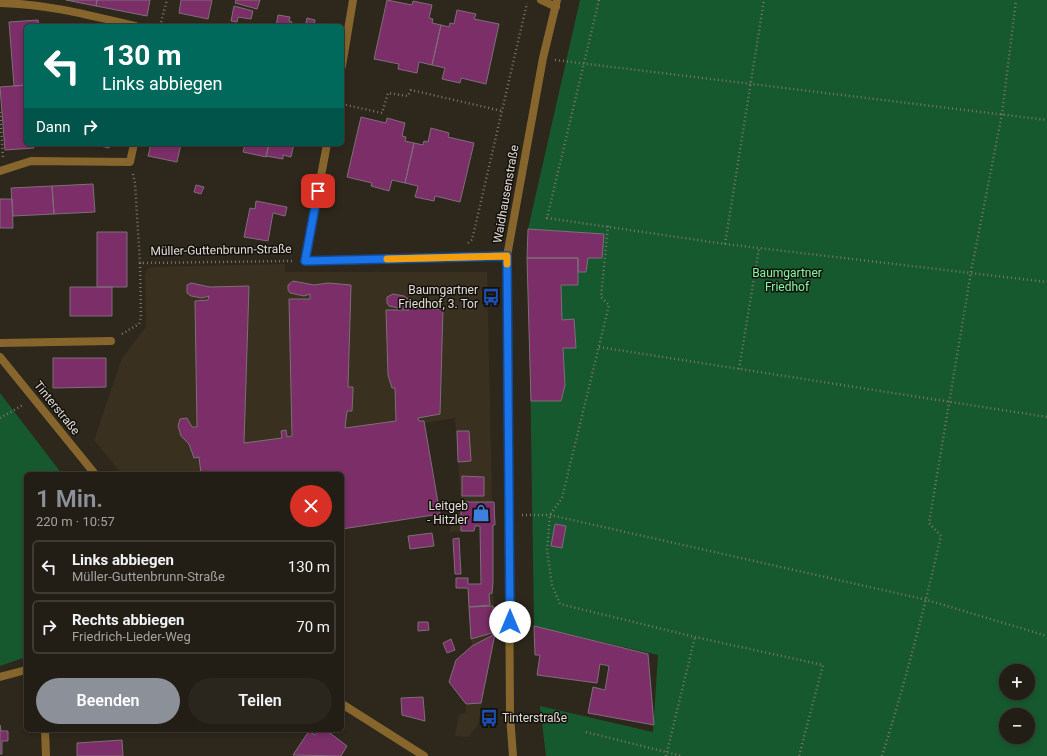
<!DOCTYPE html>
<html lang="de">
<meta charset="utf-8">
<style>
body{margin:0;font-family:Roboto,sans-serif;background:#2a261e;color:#f1f3f6;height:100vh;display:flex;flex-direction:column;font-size:15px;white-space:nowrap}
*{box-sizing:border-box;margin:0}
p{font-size:13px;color:#a2a2a0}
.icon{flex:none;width:22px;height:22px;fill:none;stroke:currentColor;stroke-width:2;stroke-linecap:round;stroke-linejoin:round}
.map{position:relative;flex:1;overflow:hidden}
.drawer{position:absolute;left:24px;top:472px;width:320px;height:260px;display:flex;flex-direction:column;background:#221d15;border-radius:6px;box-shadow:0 2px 6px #0003,0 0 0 1px #3f3b34}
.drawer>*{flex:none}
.guide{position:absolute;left:24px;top:24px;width:320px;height:122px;border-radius:6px;box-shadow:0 2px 6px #0003,0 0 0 1px #3f3b34;background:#00695c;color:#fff;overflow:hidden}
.fabs{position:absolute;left:999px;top:664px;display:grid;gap:8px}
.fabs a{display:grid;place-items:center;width:36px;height:36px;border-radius:50%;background:#221d15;box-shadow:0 2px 6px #0003,0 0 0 1px #3f3b34;font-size:20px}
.pin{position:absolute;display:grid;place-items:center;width:34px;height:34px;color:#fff;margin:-17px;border-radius:8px;box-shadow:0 2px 6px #0006}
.me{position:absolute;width:44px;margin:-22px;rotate:0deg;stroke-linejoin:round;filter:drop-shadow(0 0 3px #0008)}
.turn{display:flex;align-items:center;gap:14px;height:84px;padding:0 12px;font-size:18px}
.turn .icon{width:52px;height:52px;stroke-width:2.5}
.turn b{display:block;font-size:28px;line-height:34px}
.then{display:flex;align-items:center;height:38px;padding:0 12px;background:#0003;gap:8px;font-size:15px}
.round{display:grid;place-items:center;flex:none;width:42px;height:42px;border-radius:21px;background:#2a261e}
.headline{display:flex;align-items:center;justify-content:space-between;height:68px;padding:0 12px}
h1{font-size:24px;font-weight:600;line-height:30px;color:#8c9099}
.action{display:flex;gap:8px;margin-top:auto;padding:8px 12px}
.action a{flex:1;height:46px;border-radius:24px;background:#8c9099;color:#fff;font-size:16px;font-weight:600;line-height:46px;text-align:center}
.action a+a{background:#2a261e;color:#f1f3f6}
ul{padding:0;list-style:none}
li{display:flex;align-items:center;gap:12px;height:54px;margin:0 8px 6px;padding:0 4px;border:2px solid #3f3b34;border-radius:6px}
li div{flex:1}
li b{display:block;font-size:15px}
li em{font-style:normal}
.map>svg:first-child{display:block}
.built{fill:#3a3020}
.green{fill:#17592f;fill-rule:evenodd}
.building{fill:#7b2e68;stroke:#7d6f79}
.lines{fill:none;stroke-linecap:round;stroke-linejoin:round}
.path{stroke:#7b756c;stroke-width:2.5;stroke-dasharray:1 3;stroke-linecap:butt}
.pedestrian{stroke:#86662d;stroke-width:8}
.minor{stroke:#86662d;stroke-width:8}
.tertiary{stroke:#86662d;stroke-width:8}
.route-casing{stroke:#114b97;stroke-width:10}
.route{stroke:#1a73e8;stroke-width:7}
.slow{stroke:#f59e0b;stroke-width:7}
.labels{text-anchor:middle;stroke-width:3;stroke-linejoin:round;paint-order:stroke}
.street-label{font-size:12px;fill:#e0dbd4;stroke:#14110c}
.park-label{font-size:12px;fill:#80f7a3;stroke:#14110c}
.poi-label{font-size:12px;fill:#e0dbd4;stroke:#14110c;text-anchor:end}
</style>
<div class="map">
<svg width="1047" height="756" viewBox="0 0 1047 756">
<rect width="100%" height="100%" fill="#2e271c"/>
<!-- built -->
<path class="built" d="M285,264V272H487L492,502H494L495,525H493V582L495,634L478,725L468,737L455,736L459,715L466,712V704L456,660L472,646L468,589L456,588V578H468V584H481L480,526H475L474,531L450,532L452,506L461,505L455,418L424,423L440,514L342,529V474H122L94,440L122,358L146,327L145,274L148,268L155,267Z"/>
<!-- green -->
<path class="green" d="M580,0H1047V756H546L540,706L653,732L658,655L534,626L528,229ZM1006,671H1028V693H1006ZM1006,715H1028V737H1006Z
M0,393L62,474H26V657L0,666Z"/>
<!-- building -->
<path class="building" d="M66,0H97L96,6Z
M97,0H150L147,16L96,6Z
M181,0H212L208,19L179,13Z
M236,0H260L257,9L235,3Z
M387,0L412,5L413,1L432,5L429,18L433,19L432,23L441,25L432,65L419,62L417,73L398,69L399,64L374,59Z
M234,6L253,11L251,19L238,17L237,22L231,21Z
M457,10L476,14L474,19L499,24L486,84L461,78L460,83L442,79L445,68L432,65L441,25L449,27L450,23L454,24Z
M278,15L290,17L289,21L292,22L291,26H276Z
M307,18L315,20L314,25L318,26L306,23Z
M38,20L39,26H26V85L14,86L9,22Z
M26,85V144H33L34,148L5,150L0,87Z
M361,117L386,123L387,118L405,123L402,136L406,137L405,141L414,143L405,183L392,180L389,191L371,186L372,183L347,177Z
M431,128L449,133L448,137L474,143L460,202L435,196L434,201L415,197L418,186L405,183L414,143L423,145L424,141L428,142Z
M92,144H110L109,148Z
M151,144H181L177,162L148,156Z
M245,144H269L266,157L243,152Z
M269,144H294L291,157L283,155V159L266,156Z
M93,184L95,212L54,214L52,186Z
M196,185L204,187L201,194L194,192Z
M52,186L54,214L13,216L11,188Z
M0,199H12L13,228H0Z
M256,201L287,207L285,216L273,213L268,241L244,237L250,208L255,209Z
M528,229L604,234L602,258H588L586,272H578V258H527Z
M97,232H127V287H97Z
M527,258H578V285H561L562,320L574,319L576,348H563L565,385L561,401H531Z
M293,281L314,285L328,283L351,285L348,387H353V392L352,411H347L345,428L396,421L395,388H392L388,375L386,310H409L389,306L387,303V297L393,294L404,296L422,309H443L440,414L418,418L419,421H424L440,514L342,529V474H201L199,457L194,458L189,444L181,436L178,426L180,419L187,418L192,427H197L195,301L208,300L209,296L202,298L191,296L187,293V285L191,283L210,287L249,286L244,443L282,438L281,431L286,430L287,437L292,436L289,299H310V294L304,296L290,293L288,290V285Z
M70,287H112V316H70Z
M53,358H106V387L53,388Z
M457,431H469L471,461L458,462Z
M462,476L484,477V496H462Z
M461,502H494L495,525H493V582L492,593L489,594L490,605L469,607L468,588H456V578H468V584H481L480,526H475L474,531H461Z
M555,524L566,526L562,548L551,546Z
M432,533L434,546L410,549L408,536Z
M459,538L461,574H455L453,539Z
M493,606L495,632L471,639L469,607Z
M418,622H428L429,630L418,631Z
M534,626L648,654L654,725L588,713L593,687L605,690L609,666L600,664L597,683L537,675L540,655H535Z
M495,634L481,703L466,704L449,682L456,660L472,646Z
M451,639L455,650L447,653L443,643Z
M423,697L425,721L402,715L401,698Z
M0,725L1,731H8V741H2V754H0Z
M319,730H326L347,746L341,756L293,755L309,731L315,735Z
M122,740L123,756H77V743Z"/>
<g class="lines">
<!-- path -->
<path class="path" d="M599,0L547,218L725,244L1047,282
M160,26L167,0
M555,60L1047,120
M342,104L382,113L388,93L408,96L411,90L502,111
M0,112L3,157
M133,174L135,183L140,263
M608,226L601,297L609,305L562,498L550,515L547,550L552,585L560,604L695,637L823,665L799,756
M468,243L472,240L527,3
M725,244L764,0
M122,334L139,324L141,318L140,263L292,261
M599,347L1047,417
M739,369L759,248
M0,418L23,405
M522,515H550L927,600L1047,636
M586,732L682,756
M666,756L695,637
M882,756C905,683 924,610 941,536L929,523L971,272L1002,114L1016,0"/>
<!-- pedestrian -->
<path class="pedestrian" d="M541,0L556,7"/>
<!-- minor -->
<path class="minor" d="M0,3C48,4 89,15 135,26
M342,66L353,0
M327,144L305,261L507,256
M0,171L31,161L130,162L134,144
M0,343L111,341
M0,357L95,474
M0,677L26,670
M342,704L424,756
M45,730L46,756"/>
<!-- tertiary -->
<path class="tertiary" d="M513,756L510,715L507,256L543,58L557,0"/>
</g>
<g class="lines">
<!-- route casing -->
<g class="route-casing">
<path id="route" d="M318,191L305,261L507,256L510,622"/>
</g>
<!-- route -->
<use href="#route" class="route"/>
<!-- slow -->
<path class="slow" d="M387,259L507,256V264"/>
</g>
<!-- icons -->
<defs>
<g id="bus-bare" transform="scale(1.38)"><path d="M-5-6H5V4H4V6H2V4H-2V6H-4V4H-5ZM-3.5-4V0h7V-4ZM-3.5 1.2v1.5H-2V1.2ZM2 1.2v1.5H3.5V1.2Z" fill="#1a4fb4" stroke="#14110c" stroke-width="2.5" paint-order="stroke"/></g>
<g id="shop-bare" transform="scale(1.38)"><path d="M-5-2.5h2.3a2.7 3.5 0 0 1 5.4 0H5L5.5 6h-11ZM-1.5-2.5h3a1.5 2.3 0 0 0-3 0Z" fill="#3f7fe0" stroke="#14110c" stroke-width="2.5" paint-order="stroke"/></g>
</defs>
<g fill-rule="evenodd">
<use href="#bus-bare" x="491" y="297"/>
<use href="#shop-bare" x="481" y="513"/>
<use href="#bus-bare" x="489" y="718"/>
</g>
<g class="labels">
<!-- street labels -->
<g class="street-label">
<text transform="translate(506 194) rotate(-80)" y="4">Waidhausenstraße</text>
<text transform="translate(221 250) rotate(-1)" y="4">Müller-Guttenbrunn-Straße</text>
<text transform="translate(57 408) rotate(51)" y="4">Tinterstraße</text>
</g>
<!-- park labels -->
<g class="park-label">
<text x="787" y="277">Baumgartner<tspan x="787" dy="14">Friedhof</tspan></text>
</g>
<!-- poi labels -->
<g class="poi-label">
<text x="478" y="294">Baumgartner<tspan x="478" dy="14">Friedhof, 3. Tor</tspan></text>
<text x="468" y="510">Leitgeb<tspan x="468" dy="14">- Hitzler</tspan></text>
<text x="502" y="722" text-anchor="start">Tinterstraße</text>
</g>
</g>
</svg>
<div class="fabs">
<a>+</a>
<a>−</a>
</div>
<div class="pin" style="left:318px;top:191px;background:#d93025"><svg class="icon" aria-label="arrive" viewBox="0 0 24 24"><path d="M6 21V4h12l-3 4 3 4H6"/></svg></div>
<svg class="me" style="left:510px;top:622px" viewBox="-20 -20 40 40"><circle r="19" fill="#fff"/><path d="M0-13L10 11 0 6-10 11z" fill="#1a73e8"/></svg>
<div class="guide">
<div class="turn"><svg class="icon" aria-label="left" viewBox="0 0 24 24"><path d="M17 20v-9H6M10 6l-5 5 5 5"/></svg><div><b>130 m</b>Links abbiegen</div></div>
<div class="then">Dann<svg class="icon" aria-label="right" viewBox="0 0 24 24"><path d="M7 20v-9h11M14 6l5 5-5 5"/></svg></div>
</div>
<section class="drawer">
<div class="headline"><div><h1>1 Min.</h1><p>220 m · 10:57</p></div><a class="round" style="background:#d93025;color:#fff"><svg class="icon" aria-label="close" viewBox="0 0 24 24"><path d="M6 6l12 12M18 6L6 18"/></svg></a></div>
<ul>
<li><svg class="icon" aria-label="left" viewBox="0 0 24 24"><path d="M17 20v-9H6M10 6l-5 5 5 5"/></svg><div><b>Links abbiegen</b><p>Müller-Guttenbrunn-Straße</p></div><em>130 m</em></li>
<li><svg class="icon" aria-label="right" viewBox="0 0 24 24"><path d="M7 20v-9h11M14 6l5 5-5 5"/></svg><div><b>Rechts abbiegen</b><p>Friedrich-Lieder-Weg</p></div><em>70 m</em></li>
</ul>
<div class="action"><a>Beenden</a><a>Teilen</a></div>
</section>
</div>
